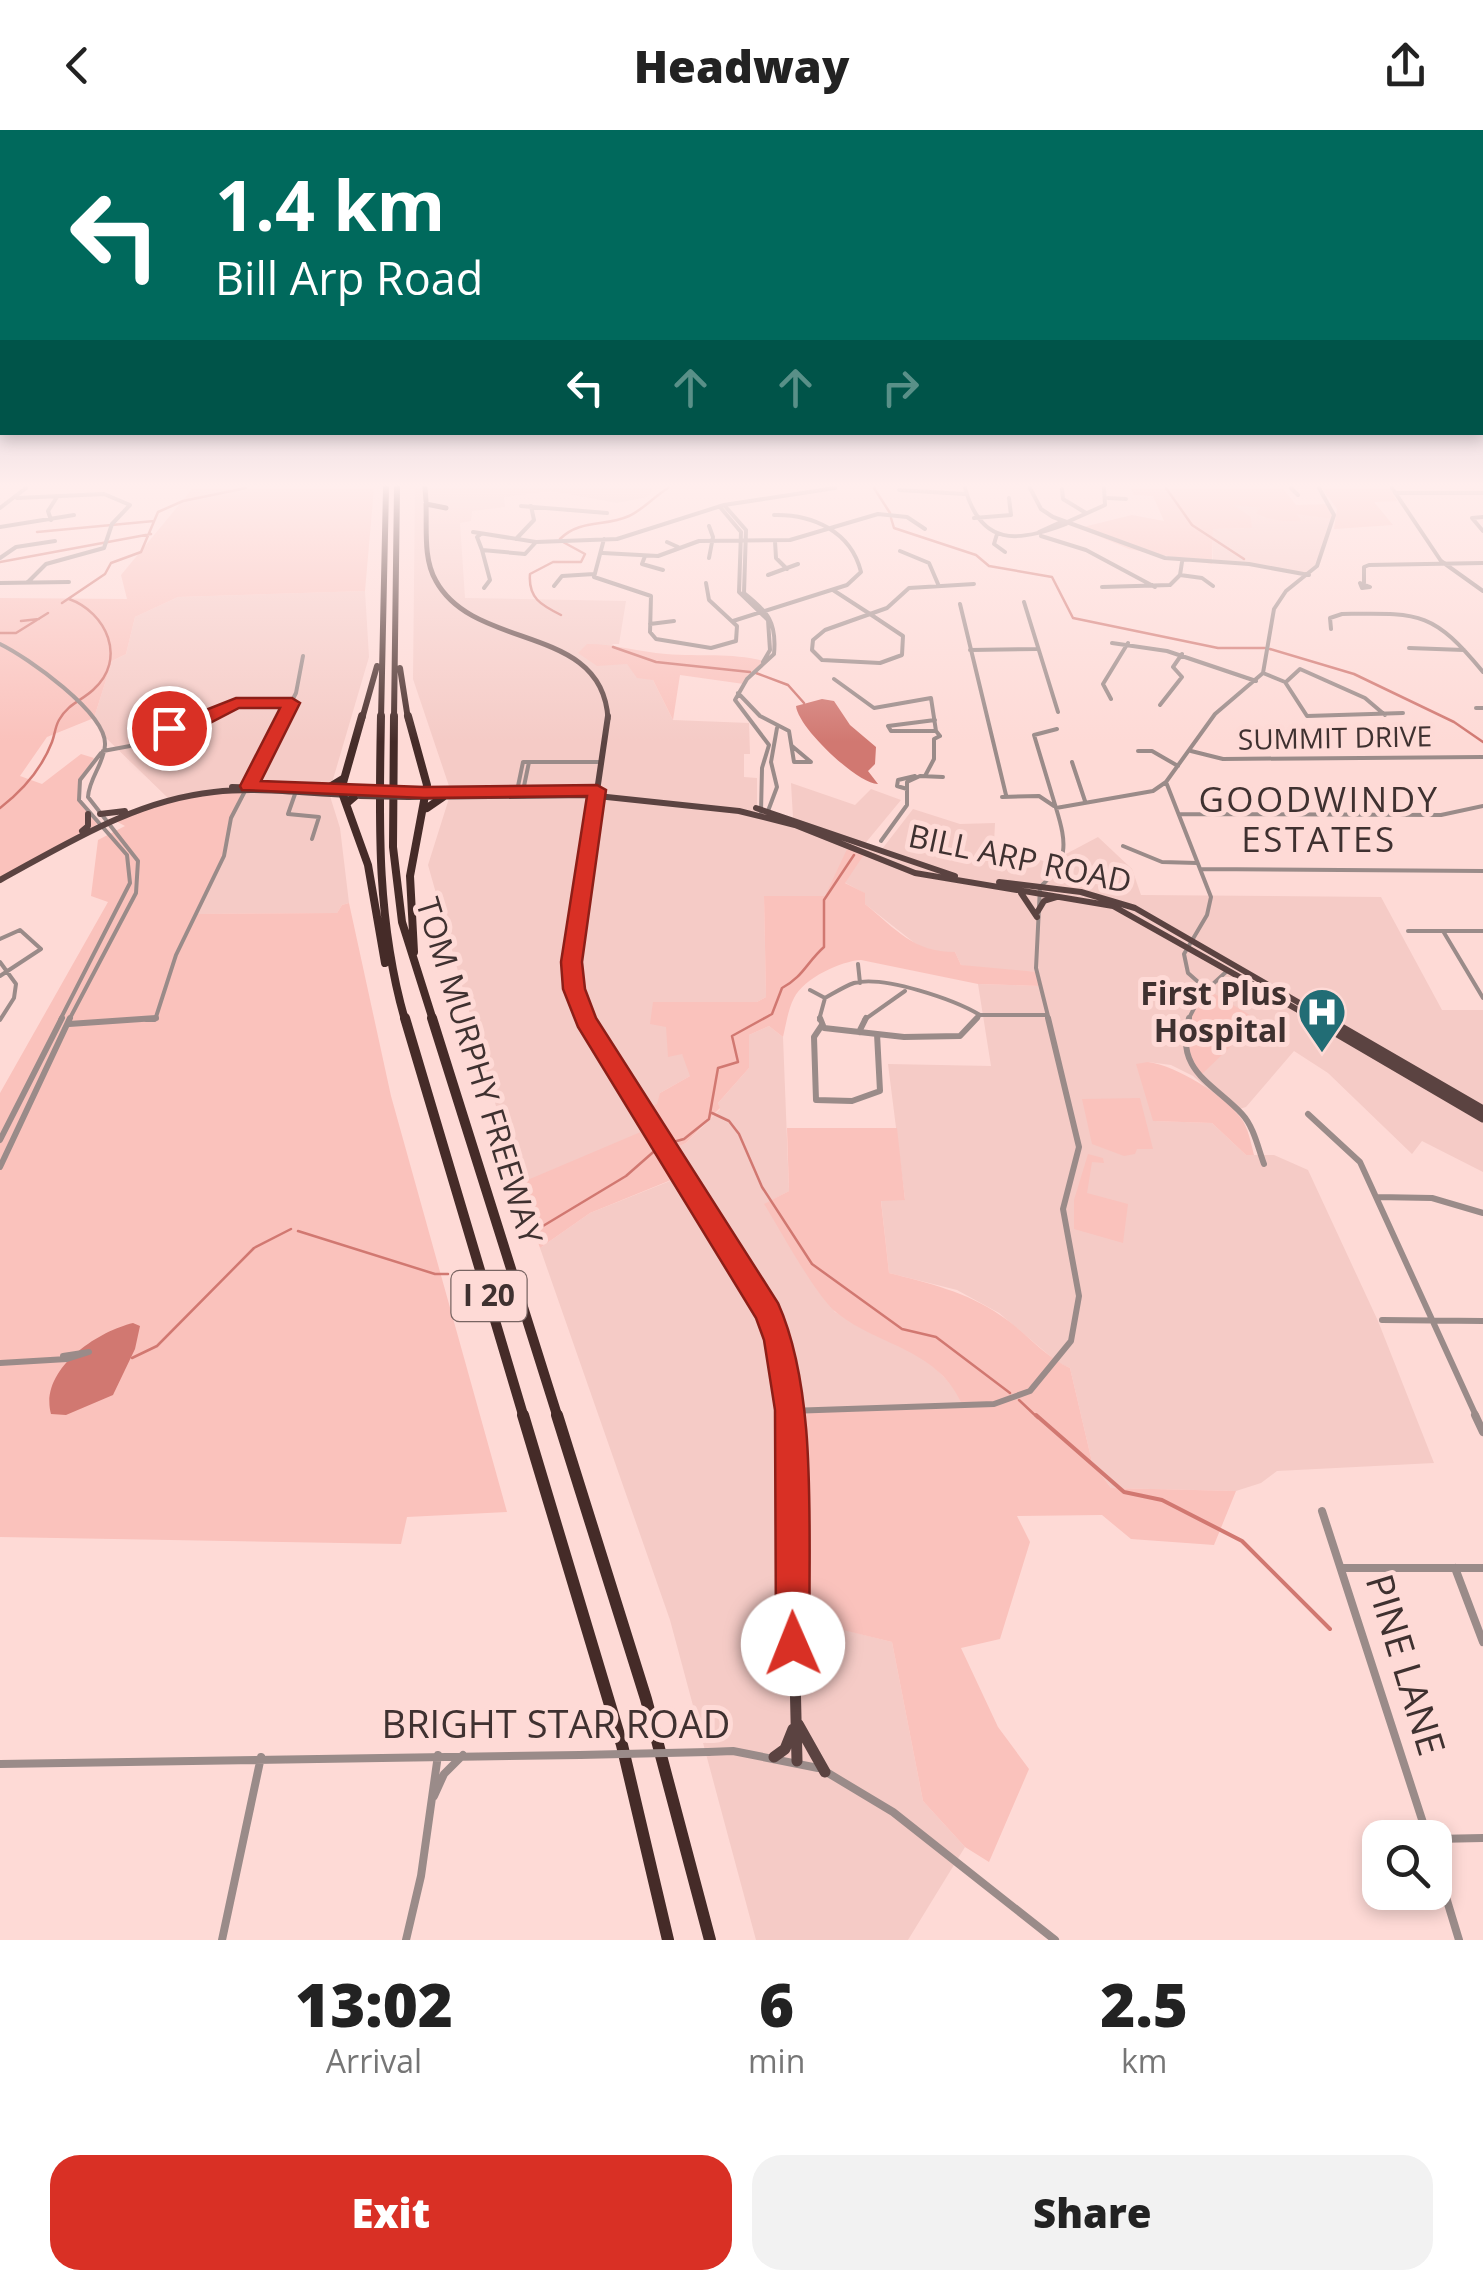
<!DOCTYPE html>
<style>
body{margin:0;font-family:"Open Sans",sans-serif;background:#f2f2f2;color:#222;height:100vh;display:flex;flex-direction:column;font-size:38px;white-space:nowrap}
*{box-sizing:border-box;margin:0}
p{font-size:32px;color:#767676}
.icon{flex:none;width:55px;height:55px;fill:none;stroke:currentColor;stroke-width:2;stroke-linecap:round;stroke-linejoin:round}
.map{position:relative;height:1810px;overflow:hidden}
.sheet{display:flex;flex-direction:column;background:#fff;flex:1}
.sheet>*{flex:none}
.guide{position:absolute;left:0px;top:0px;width:1485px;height:305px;box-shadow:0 5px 15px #0003;background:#00695c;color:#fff;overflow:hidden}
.fabs{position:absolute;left:1362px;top:1690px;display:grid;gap:20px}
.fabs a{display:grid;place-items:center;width:90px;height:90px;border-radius:20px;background:#fff;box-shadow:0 5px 15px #0003;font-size:50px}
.pin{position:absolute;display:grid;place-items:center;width:85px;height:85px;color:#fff;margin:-42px;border:5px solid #fff;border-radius:50%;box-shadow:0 2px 10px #0007}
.me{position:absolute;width:110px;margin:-55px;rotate:359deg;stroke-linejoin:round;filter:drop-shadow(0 0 8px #0008)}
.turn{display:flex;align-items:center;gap:35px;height:210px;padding:0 50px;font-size:45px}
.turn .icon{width:130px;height:130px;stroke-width:2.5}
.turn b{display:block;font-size:70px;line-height:85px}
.lanes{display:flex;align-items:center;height:95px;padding:0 50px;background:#0003;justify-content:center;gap:50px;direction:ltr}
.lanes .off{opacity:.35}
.eta{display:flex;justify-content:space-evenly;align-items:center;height:170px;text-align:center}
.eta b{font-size:60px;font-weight:800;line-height:70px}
.cta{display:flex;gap:20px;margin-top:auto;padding:20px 50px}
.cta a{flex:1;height:115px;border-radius:30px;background:#d93025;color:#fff;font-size:40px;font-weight:800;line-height:115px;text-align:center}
.cta a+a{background:#f2f2f2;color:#222}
header{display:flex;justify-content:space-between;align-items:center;height:130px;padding:0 50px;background:#fff;font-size:45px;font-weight:800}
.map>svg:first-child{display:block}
.built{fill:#f5cbc6}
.green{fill:#fac2bc}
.water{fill:#d17871}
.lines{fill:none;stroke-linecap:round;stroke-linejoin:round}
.stream-far1{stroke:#d17871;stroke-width:2.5}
.stream{stroke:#d17871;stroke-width:4}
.minor-far2{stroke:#9a8b89;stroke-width:4}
.minor-far1{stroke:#9a8b89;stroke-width:6}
.minor{stroke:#9a8b89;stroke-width:8}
.major-far3{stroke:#5b4341;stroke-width:5}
.major-far2{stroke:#5b4341;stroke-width:6}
.major-far1{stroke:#5b4341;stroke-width:9}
.major{stroke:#5b4341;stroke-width:11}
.highway-far3{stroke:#452b28;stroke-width:6}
.highway-far2{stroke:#452b28;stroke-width:8}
.highway-far1{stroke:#452b28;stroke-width:10}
.highway{stroke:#452b28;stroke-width:12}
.minor-bridge{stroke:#9a8b89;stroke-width:8}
.major-bridge{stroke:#5b4341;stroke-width:6}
.route{fill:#d93025;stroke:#8d1f18;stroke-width:2.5}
.labels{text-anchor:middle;stroke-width:10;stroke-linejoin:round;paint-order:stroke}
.far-street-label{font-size:28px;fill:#3f3130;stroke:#fedad6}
.shield{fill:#fedad6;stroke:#786462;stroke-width:2.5}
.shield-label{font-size:30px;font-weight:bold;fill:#3f3130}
.street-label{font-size:32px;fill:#3f3130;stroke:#fedad6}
.poi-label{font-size:32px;font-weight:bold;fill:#3f3130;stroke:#fedad6;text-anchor:end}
.neighbourhood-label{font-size:35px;letter-spacing:2.5px;fill:#3f3130;stroke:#fedad6}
.near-street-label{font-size:38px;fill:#3f3130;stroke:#fedad6}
</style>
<header><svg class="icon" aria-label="back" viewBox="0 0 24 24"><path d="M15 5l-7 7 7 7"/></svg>Headway<svg class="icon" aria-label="share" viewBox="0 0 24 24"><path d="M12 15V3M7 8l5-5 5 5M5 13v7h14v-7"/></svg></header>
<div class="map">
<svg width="1483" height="1810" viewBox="0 0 1483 1810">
<rect width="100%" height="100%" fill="#fedad6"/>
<!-- built -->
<path class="built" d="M415,358H653L648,367L617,373L551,361L504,367L505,377L472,381L471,391L460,393L465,468L626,471L619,514H612L653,550L673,590L749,593L750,624H744V647L757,648V679L793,688L791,653L855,675L871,659L901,670L863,716L879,723L913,679L960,694L995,693L994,714L1049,733L1098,707L1132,739L1141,765L1381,767L1442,880H1483V1042L1422,1011L1412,1024L1328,943L1294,921L1246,977L1233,981L1193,946L1171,935L1148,932L1154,991L1212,993L1246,1025H1274L1308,1040L1378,1191L1434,1333L1277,1341L1261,1353L1236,1361L1111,1358L1092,1332L1070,1238L1057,1232L999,1183L957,1160L889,1143L881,1070L905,1069L888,934L991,936L978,854L1039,856L1037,842L982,840L961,835L955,822H926L865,774L864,763L844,752L826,766L764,767L766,867L757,872H653L690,938V946L660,963L669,1021L686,1013L720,979L718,973L749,938V905L769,896L783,907L789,1061L765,1074L835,1182L925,1227L956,1260L963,1278L785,1392L782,1484L892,1512L923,1671L965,1717L908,1810H756L670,1490L540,1118L590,1083L675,1049L518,1054L428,735L451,662L413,549Z
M1232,374L1333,389L1317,436L1309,445L1249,434L1213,433V399L1251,398Z
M365,461L369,527L329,663L340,698L349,773L342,775L337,783L194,784L168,668L105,607L94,588L112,531L126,524L135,487L178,467Z"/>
<!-- green -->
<path class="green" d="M193,358H374L365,461L178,467L135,487L126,524L112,531L94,588L47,607L20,646L42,654L81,624L94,628L83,645L79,670L98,694L0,750V468L127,469L121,445Z
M1130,358H1283L1296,375L1331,374L1333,389L1296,384L1301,390C1289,393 1267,390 1256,383L1260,378L1233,375L1251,387L1252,398L1213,399L1212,434L1129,419L1079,398L1132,385L1164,391L1153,366L1134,365Z
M1322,358H1389L1397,371L1374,372L1393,395L1334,399L1337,379Z
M587,514C615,514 639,522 666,524C703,527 731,522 768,532L744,554L680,545L673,590L653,550L637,548L627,534L597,536L578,523Z
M245,660L231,688L224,726L195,784L337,783L342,775L349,773L391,966L507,1382L407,1387L401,1414L0,1407V963L108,772L91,766L98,710L125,696L112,689L168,668Z
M848,717L865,723L845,753L865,763V774C897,800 913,822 955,822L961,835L1037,842L1040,856L978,854L861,830C841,831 804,848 794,868C788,879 786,895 783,907L769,896L749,905V938L718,973L720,978L686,1013L669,1021L643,981L657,974L660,963L690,946L682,924L668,927L666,897L650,894L653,872H757L766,867L764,766H825Z
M1205,858L1258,890L1200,946C1182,913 1184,887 1205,858Z
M1148,932C1177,936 1222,964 1241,988C1248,997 1251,1013 1254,1025H1246L1212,993L1153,991L1136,934Z
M1140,968L1153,1019H1137L1135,1024L1124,1026L1092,1014L1082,969Z
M787,998H897L905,1070L881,1071L889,1143C928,1153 967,1162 1000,1185C1025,1201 1043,1226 1070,1238L1092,1332L1111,1358L1236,1361L1214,1415L1131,1409L1102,1385L1017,1386L1030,1412L1000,1509L961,1518L998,1597L1029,1639L989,1732L965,1717L923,1671L892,1512L782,1485L789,1281L963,1277C940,1219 880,1217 837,1183C816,1167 780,1099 764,1074L789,1061Z
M643,1001L676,1048L590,1083L540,1118L518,1054Z
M1088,1024L1103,1028L1104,1033L1092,1032L1087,1063L1128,1074L1123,1113L1074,1099V1070Z"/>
<!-- water -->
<path class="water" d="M822,569L834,571L850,595L876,617L875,634L868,641L878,654C859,655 798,598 796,576Z
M133,1193L140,1196L135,1219L113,1265L66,1285L51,1284C39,1240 96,1202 133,1193Z"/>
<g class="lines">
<!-- stream-far1 -->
<path class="stream-far1" d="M874,358L890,383
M1166,358L1192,395L1244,429
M891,388L894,398L976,425L989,436L1052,447L1073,488L1218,518H1265
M37,402L154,391
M560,409C580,389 605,397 629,386C641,381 655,366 668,358
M0,432L151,404
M62,473L105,444L111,433L141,422L158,382L183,371L246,358
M561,485C541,475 528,468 530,444L553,432H581L585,424L563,412
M21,491L39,489
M0,503H16L48,483
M613,517L656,532L750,542
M1270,519L1354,544L1454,592L1483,612
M756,543L788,555L804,573
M0,678C22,661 42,638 52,612C55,604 55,597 59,590C68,574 81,571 93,560C128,529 106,482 69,469
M712,983L729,991L739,1004L762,1057L812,1134L902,1199L936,1207L1010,1263
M666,1014L684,1009L709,989L718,938L738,932L732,906L772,884L782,858C803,847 807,832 824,817V770L854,725
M298,1101L435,1144H448
M533,1102L626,1046L659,1017
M132,1228L157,1216L254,1118L291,1099
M1019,1270L1038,1288"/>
<!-- stream -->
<path class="stream" d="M1036,1285L1124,1362L1162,1370L1242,1411L1330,1499"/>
<!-- minor-far2 -->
<path class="minor-far2" d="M965,358C981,416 1017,413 1066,394
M1030,358L1041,379L1053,387L1165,428L1249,434L1309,445
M1291,358L1298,365
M1392,358L1441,431L1483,461
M1062,359L1063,369L1086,383
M899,360L965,364
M1395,363H1483
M17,368L104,364L130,375L112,394L104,418L46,434L28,452
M1108,368L1126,369
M724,375L746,400L744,463C768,482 777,492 774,524L747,549L735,570L769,615L762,638L761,682
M521,376L607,383
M720,377L741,402L739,462L768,490L770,520L763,532
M0,378L26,358
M1483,387L1472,388L1483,401
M974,388L1011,385L1009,368
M51,390L48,381L57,367
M1065,393L1105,375L1104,358
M709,396L713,407L709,428
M0,397L74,385
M473,402L536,412L617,409L724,375L835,358
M1039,402L1061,392
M481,404L477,407L482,420L525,424L536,412
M997,404L994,414L1005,422
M1041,406L1086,420L1155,457
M516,409L534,390L531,376
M604,409L594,447L651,466L650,502L656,509L711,518L736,511L737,496L709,470L706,453
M775,411L776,428L787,439
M667,412L678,417
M482,420L490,450L484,458
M900,421L929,433L938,454
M603,423L658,426L699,411L790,410L878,384L907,387L925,399
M645,426L642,434L663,440
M0,428L16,417L55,411
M768,445L798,434
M1180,445L1202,448L1213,456
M0,453L69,452
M1360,453L1370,457L1362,458Z
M1364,453V437L1369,435L1483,433
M554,456L562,446L594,444
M1102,457L1170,455L1180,445L1182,432
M833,460L870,484
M1024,472L1058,582
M960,474L1006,665
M870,484L903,506L902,525L880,533L822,530L812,520L813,510L825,500Z
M870,484L887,478L909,458L974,454
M733,491L847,455L861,442C851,401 812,384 774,385
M650,494L674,491
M1331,499L1330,488L1342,484C1419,483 1432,480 1483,542
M1112,513L1167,521L1256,551
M0,514C27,527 107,583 105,615C104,634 89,648 88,667L138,731L136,763L69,890
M1409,518L1464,520
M970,520L1037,519
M1263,543L1285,552L1307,586L1403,583
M834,549L874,578L931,568L936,601
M1287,551L1300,539L1365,568L1385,585
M738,563L760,586L789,601L794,632H811L792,616
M1111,569L1103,554L1128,513
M1160,575L1182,547L1173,537L1182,524
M1476,578H1483
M169,597L198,592L235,573H291
M103,621L130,616L166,600L174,581
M1138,621H1152L1178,636
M1191,621L1223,629L1483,627
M1072,632L1085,671
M925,646L934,629V609L940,606L936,601H891L888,596L935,590
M1166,652L1211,767L1207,785L1184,824L1188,843L1205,858
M907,659L897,656L898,650L915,646
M517,661L523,632H601
M523,661L529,632
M295,664L288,684L319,687L312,709
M1002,667L1039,666L1054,676
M1056,678L1034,605L1057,599
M768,681L777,657L771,632L777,598
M1179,684L1441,685L1483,676
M881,711L907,675V652L920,646L943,647
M1123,716L1162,732L1197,733
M1201,739L1483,741
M1408,801H1483
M1443,801L1483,868
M0,809L20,800L41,819L0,846
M0,832L16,854L14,868L0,890
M858,834L860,853
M810,860L825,868
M980,885H1047
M60,890L130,753L127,725L79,670L80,650L101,623
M146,890H155L176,825L224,726L231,688L296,563L303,526
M819,890L825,868C834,863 845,856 854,853C884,845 955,870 980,885
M864,890L905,861
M975,890L980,885
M1049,890L1036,838L1040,757C1069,731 1067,714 1056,678L1153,661L1166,652L1215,584L1263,543L1274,479L1286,461L1317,436L1334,385L1319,358
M1188,890L1201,865L1227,841"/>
<!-- minor-far1 -->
<path class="minor-far1" d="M820,888L824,898L904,907L960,906L977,888
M1189,888C1174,941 1213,953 1242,984C1254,997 1258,1018 1264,1034
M69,894L156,888
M822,895L814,907L816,970L852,971L880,961L877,904
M859,902L866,888
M1308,984L1360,1032L1477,1288
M0,1010L62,888
M0,1037L70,888
M1377,1067L1432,1068L1483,1083
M1382,1190L1483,1191
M0,1233L67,1229L89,1222L63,1226
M789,1281L994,1274L1030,1261L1071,1211L1079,1166L1063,1079L1079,1017L1048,888"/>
<!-- minor -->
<path class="minor" d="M1475,1285L1483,1302
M1322,1381L1428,1708
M1343,1438H1483
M1455,1438L1483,1512
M708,1622L733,1621L818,1638
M0,1634L580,1625
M828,1643L893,1682L1055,1810
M434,1666L444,1644L463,1625
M1435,1709L1483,1708
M1435,1731L1459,1810
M222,1810L261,1627
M406,1810L421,1746L438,1625"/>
<!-- major-far3 -->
<path class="major-far3" d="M425,358L426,371
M446,378L426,374C427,398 423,429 436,451C475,522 603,493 608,589"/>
<!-- major-far2 -->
<path class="major-far2" d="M232,657L322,660
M408,667L588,665L739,681L795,695L915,743L1113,776L1316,890
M756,678L955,746
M100,684L125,681
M82,701L88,696V684
M0,750C68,713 136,670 214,662C258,657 302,663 346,665
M999,752L1081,762L1135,778L1329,890
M1021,763L1037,787
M1038,781L1044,771L1057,767
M586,890L574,859L572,832L608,586"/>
<!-- major-far1 -->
<path class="major-far1" d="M585,888L768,1182L783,1230L789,1288
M1312,888L1483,988
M1324,888L1483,980"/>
<!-- major -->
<path class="major" d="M789,1285L797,1631
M798,1594L825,1642
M774,1627L785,1619L793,1599"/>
<!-- highway-far3 -->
<path class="highway-far3" d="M400,538L408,589
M362,589L377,536
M381,589L386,358
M394,589L397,358"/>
<!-- highway-far2 -->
<path class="highway-far2" d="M362,586L341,660L368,735L385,833
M381,586C379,690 376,790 405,890
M394,586L393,717L402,792L433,890
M408,586L427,655L410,746L414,822
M325,660L343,649
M347,673L361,661
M427,678L443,667"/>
<!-- highway-far1 -->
<path class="highway-far1" d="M405,888L524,1288
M432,888L558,1288"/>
<!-- highway -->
<path class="highway" d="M523,1285L622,1615L668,1810
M557,1285L646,1569L710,1810"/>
<!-- minor-bridge -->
<path class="minor-bridge" d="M580,1625L708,1622"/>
<!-- major-bridge -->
<path class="major-bridge" d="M360,666L408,667"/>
</g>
<!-- sky -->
<linearGradient id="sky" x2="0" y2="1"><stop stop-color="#9f9cb8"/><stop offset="0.58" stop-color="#ffeeed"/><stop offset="1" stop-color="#ffeeed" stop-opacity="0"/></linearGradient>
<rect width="1483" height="612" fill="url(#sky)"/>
<!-- route -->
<path class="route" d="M236,568H292L300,573L261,651L424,657L597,655L606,660L582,832L585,859L596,888L778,1173C820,1267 807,1411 810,1514L805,1526L793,1531L781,1526L776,1514L775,1280L764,1210L756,1188L578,897L563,859L561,832L587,666L424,668L242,660L240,656L280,578H239L204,596L169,603L160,598Z"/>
<!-- icons -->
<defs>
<g id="hospital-pin" transform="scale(2.5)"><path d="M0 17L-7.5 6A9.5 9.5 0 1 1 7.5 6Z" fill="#226d75" stroke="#fedad6"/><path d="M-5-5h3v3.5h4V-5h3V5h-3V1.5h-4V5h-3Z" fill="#fff"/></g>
</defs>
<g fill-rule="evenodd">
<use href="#hospital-pin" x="1322" y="882"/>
</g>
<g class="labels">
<!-- far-street labels -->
<g class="far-street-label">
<text transform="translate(1335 608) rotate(-1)" y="10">SUMMIT DRIVE</text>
</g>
<!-- shield labels -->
<rect class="shield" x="451.5" y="1141" width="75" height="50" rx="8"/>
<g class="shield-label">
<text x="489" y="1176">I 20</text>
</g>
<!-- street labels -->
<g class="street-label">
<text transform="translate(1020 729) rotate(12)" y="11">BILL ARP ROAD</text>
<text transform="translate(479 941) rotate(73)" y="11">TOM MURPHY FREEWAY</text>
</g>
<!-- poi labels -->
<g class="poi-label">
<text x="1287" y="875">First Plus<tspan x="1287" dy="37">Hospital</tspan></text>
</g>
<!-- neighbourhood labels -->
<g class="neighbourhood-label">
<text x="1319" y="682">GOODWINDY<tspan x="1319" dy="40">ESTATES</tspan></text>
</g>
<!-- near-street labels -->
<g class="near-street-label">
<text transform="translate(1405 1535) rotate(73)" y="13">PINE LANE</text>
<text x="556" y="1608">BRIGHT STAR ROAD</text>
</g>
</g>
</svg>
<div class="fabs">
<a><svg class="icon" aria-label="search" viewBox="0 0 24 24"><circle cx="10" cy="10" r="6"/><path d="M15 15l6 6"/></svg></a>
</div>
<div class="pin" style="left:169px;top:598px;background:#d93025"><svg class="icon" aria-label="arrive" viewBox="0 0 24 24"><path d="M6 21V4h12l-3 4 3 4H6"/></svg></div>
<svg class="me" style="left:793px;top:1514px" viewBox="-20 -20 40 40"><circle r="19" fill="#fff"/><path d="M0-13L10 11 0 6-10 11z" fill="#d93025"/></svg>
<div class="guide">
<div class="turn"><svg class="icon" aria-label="left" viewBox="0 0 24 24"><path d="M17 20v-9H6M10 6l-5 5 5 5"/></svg><div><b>1.4 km</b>Bill Arp Road</div></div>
<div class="lanes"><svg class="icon" aria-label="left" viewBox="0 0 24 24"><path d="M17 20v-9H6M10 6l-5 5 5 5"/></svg><svg class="icon off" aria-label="ahead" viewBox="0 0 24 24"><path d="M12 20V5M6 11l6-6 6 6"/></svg><svg class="icon off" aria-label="ahead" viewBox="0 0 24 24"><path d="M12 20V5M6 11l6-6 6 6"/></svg><svg class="icon off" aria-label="right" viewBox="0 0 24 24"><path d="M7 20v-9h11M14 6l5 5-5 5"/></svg></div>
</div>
</div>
<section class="sheet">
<div class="eta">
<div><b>13:02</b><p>Arrival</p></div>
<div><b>6</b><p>min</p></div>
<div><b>2.5</b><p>km</p></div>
</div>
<div class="cta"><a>Exit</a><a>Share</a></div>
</section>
